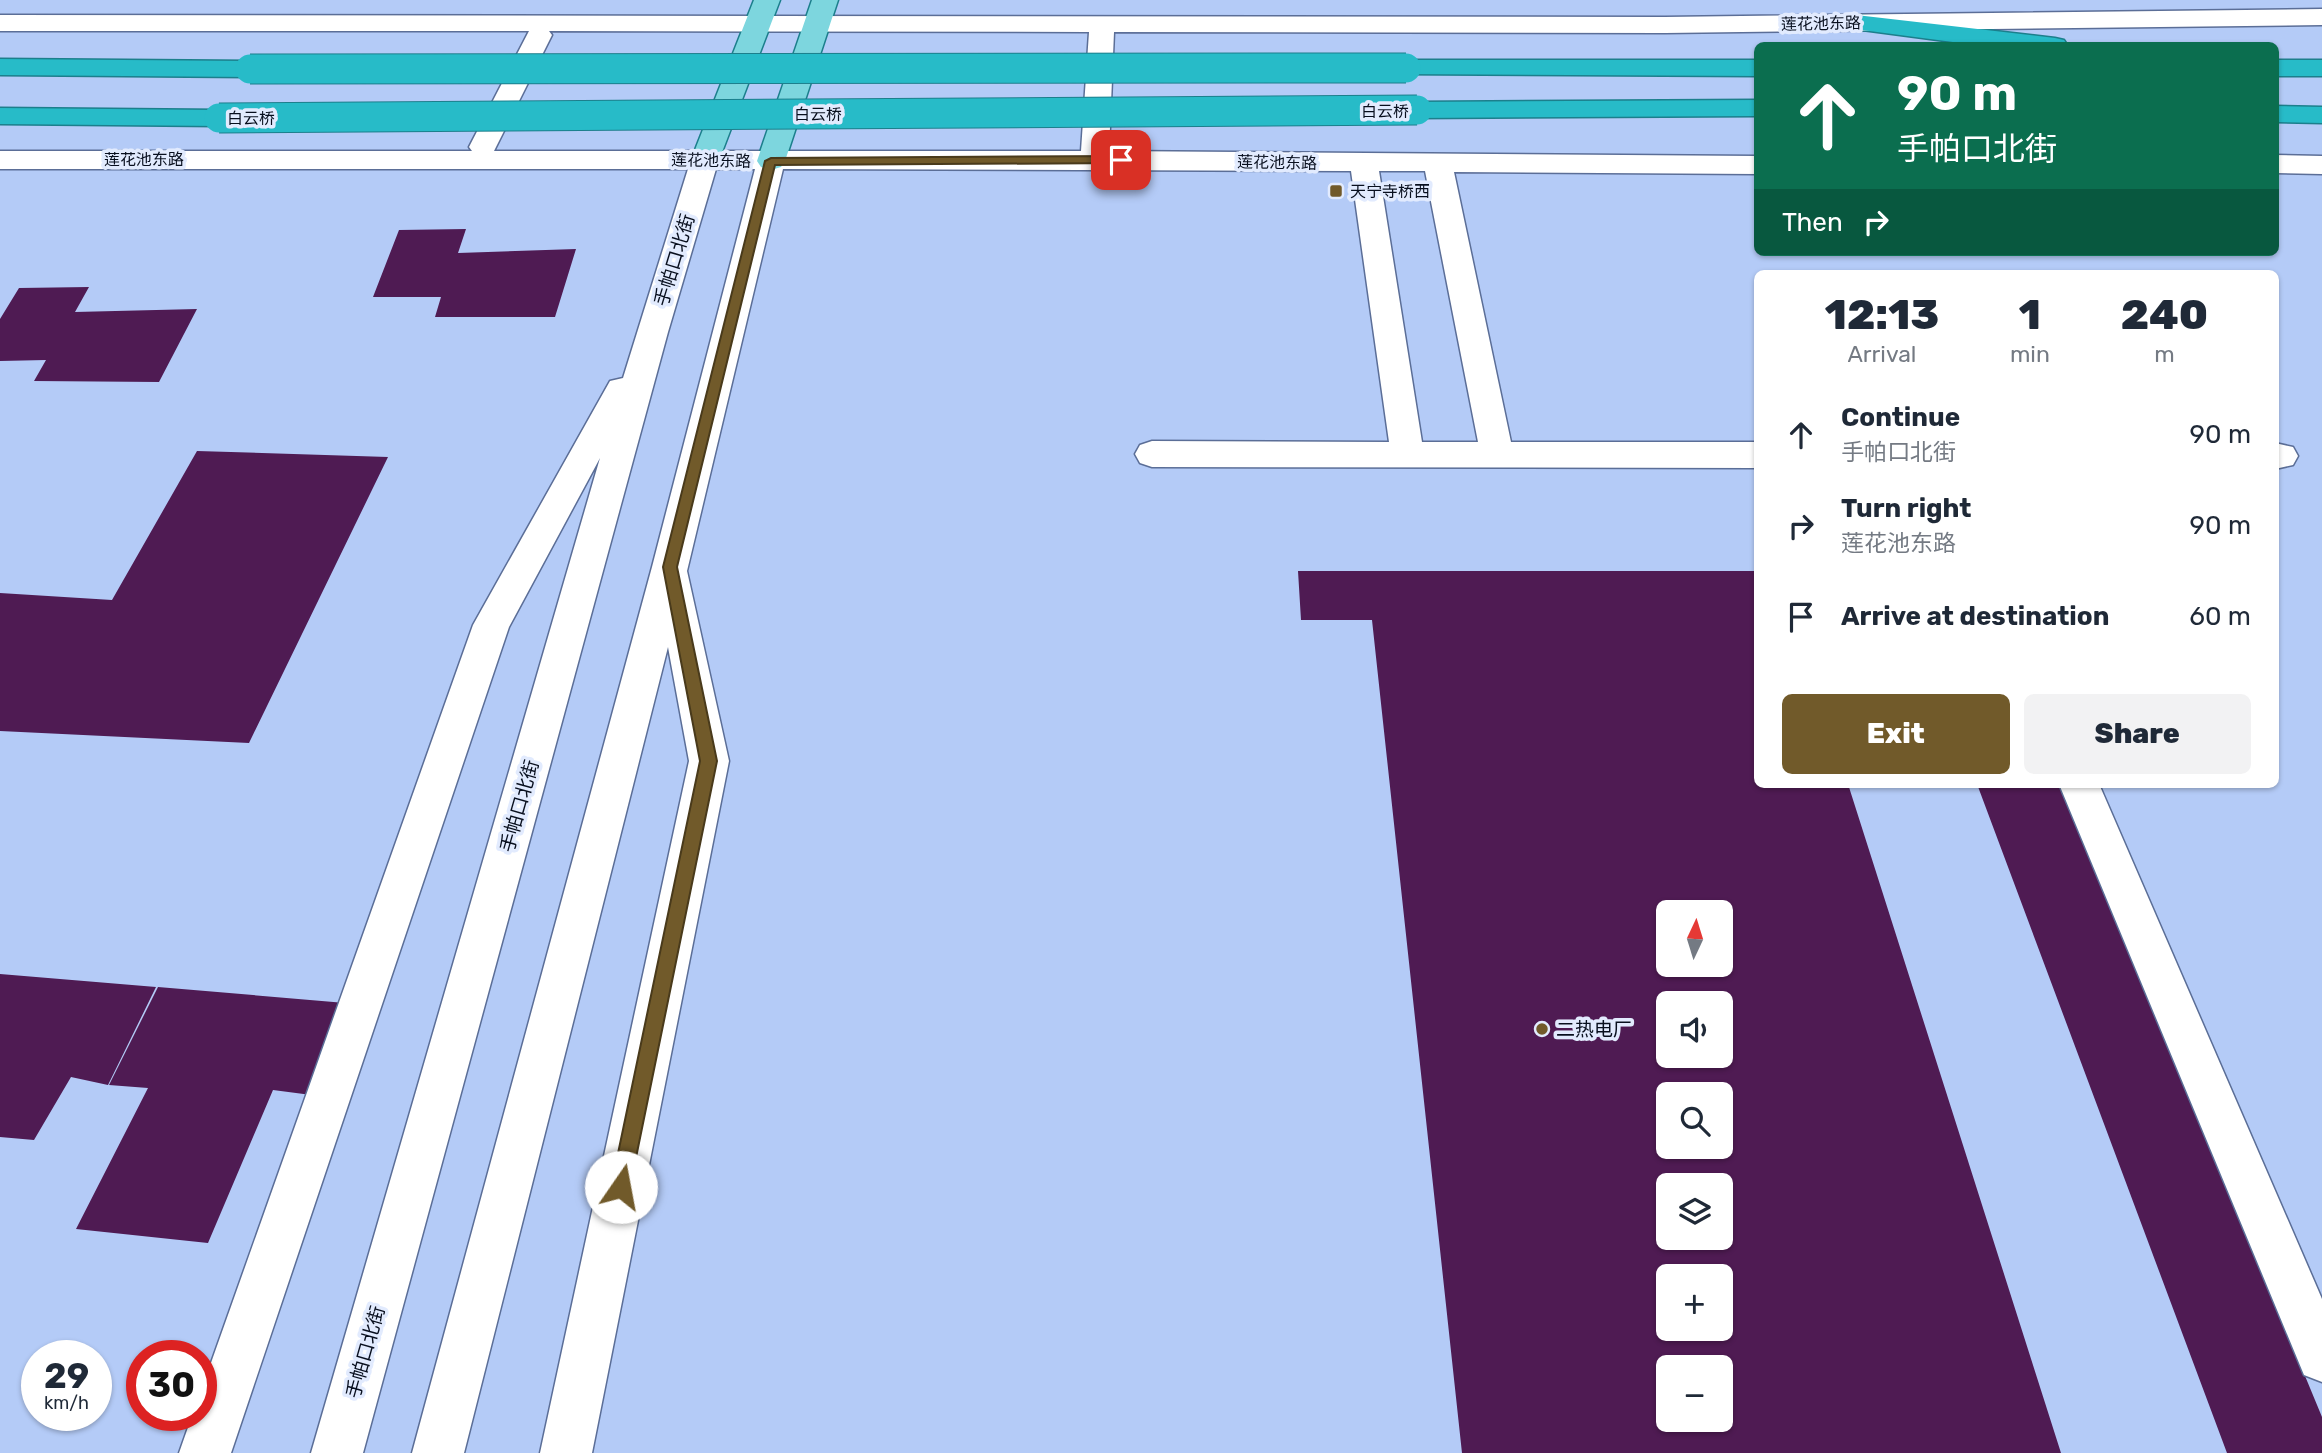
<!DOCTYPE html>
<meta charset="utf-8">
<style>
body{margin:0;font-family:Rubik,"Noto Sans SC",sans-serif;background:#f2f2f3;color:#1f2937;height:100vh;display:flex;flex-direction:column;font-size:26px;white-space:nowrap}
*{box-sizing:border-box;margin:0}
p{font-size:23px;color:#747a83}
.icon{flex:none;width:38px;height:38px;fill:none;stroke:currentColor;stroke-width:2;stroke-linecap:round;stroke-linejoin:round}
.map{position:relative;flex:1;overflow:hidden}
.side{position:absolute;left:1754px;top:270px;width:525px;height:518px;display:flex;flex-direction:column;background:#fff;border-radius:10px;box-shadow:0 2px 5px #0004}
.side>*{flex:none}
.guide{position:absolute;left:1754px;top:42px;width:525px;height:214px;border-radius:10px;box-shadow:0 2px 5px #0004;background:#0b6e4f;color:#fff;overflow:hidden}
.needle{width:46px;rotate:4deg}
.fabs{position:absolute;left:1656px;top:900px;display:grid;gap:14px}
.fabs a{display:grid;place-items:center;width:77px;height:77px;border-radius:10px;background:#fff;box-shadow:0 2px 5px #0004;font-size:35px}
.speed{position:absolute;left:21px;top:1340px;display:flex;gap:14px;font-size:35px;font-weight:700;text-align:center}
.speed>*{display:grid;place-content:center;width:91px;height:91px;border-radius:50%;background:#fff;box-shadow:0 2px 5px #0004;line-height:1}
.speed small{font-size:18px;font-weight:400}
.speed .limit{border:10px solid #d22;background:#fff;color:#111}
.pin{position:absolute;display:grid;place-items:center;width:60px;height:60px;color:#fff;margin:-30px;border-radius:14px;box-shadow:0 4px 10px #0006}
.me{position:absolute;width:77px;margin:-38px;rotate:12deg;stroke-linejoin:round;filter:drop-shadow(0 0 5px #0008)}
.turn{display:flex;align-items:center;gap:24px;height:147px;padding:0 28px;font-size:32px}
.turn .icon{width:91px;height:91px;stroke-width:2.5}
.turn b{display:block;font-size:49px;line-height:60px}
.then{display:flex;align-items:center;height:66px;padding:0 28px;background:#0003;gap:14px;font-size:26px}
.eta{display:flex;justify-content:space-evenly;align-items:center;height:119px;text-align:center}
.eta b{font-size:42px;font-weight:800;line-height:49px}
.action{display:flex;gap:14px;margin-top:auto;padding:14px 28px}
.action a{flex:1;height:80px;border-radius:10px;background:#715a2a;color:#fff;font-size:28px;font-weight:800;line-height:80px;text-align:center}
.action a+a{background:#f2f2f3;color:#1f2937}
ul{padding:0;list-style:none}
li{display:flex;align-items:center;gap:21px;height:91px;padding:0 28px}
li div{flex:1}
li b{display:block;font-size:26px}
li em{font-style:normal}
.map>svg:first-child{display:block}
.building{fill:#4f1b53;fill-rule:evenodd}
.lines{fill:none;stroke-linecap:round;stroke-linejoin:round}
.minor-casing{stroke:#5b6e97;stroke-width:3}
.major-casing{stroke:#1c7f8c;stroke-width:3}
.highway-casing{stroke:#1c7f8c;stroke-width:3}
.minor{fill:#fff;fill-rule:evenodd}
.major{fill:#7dd6de;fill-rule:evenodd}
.highway{fill:#27bbc8;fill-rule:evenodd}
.highway-bridge-casing{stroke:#1c7f8c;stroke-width:31;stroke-linecap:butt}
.highway-bridge{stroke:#27bbc8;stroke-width:29}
.route{fill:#715a2a;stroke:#493a1b;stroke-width:2}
.poi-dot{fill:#715a2a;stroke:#e2ebfe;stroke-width:2.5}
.labels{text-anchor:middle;stroke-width:7;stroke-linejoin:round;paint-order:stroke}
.far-street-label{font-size:16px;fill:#080f1e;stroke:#e2ebfe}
.far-poi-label{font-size:16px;fill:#080f1e;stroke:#e2ebfe;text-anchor:start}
.street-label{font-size:19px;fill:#080f1e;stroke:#e2ebfe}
.poi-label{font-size:19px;fill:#080f1e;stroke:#e2ebfe;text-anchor:start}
</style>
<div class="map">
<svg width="2322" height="1453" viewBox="0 0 2322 1453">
<rect width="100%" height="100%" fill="#b4cbf7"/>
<!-- building -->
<path class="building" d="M466,229L458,253L576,249L555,317H435L441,297H373L399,230Z
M89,287L75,312L197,309L159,382L34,381L46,360L0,361V319L19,288Z
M197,451L388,457L249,743L0,731V593L112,600Z
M1298,571H1757V784H1848L2061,1453H1462L1372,620H1301ZM1668,912H1720V964H1668ZM1668,1003H1720V1055H1668ZM1668,1094H1720V1146H1668ZM1668,1185H1720V1237H1668ZM1668,1276H1720V1328H1668ZM1668,1367H1720V1419H1668Z
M1977,784H2060L2322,1417V1453H2227Z
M0,974L156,987L108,1085L71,1077L34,1140L0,1137Z
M158,987L357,1004L319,1096L273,1090L208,1243L76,1229L148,1088L109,1085Z"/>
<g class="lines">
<!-- minor casing -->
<g class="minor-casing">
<path id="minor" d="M2322,9V25L1665,33L1114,32L1109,151L1757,156V174L1454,172L1511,442H1757V468L1152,467L1140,463L1135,454L1140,445L1152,441L1389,442L1351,171L783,169L687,571L729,761L592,1453H540L689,761L668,647L464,1453H412L652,567L755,169H716L668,332L363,1453H311L600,458L509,627L231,1453H179L192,1416H201V1391L473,625L610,381L623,378L688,169H0V151H472L469,147L529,31H0V15L1665,17ZM549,31L1089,32L1081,151H494L552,35ZM1379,171H1425L1478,442H1422Z
M2275,155L2322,156V174L2275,173Z
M2275,443L2293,447L2298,456L2293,465L2275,469Z
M2059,784H2099L2322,1299V1382L2304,1375Z"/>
</g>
<!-- major casing -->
<g class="major-casing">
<path id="major" d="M754,0H780L719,160L715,166L705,169L695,166L691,160Z
M812,0H838L785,161L781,167L771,170L761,167L757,161Z"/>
</g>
<!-- highway casing -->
<g class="highway-casing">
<path id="highway" d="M1856,15L2055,38L2064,40L2068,46H1983L1847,28L1843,23L1847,18Z
M0,59L250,61L259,63L263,69L259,75L250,77L0,75Z
M1406,60H1757V76L1397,74L1393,68L1397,62Z
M2275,60H2322V76H2275Z
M1757,100V116L1417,118L1407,116L1403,110L1407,104L1417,102Z
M2275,106L2322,107V123L2275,122Z
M0,108L219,110L229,112L233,118L229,124L219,126L0,124Z"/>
</g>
<!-- minor -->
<use href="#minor" class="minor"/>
<!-- major -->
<use href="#major" class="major"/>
<!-- highway -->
<use href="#highway" class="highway"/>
<!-- highway-bridge casing -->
<g class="highway-bridge-casing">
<path id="highway-bridge" d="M250,69L1406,68
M219,118L1417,110"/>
</g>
<!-- highway-bridge -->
<use href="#highway-bridge" class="highway-bridge"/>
</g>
<!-- route -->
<path class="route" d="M1121,156L1126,158V163L775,165L677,567L717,761L630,1187L627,1194L621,1197L614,1194L611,1187L700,761L663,567L765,161L771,158Z"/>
<!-- markers -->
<g class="poi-dot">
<rect x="1329" y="184" width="14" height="14" rx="3.5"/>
<circle cx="1542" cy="1029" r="7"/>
</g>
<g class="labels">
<!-- far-street labels -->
<g class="far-street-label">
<text transform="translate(1821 23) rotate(-1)" y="6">莲花池东路</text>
<text x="1385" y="117">白云桥</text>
<text x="818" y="120">白云桥</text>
<text x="251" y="124">白云桥</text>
<text x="144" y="165">莲花池东路</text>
<text transform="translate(711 160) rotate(1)" y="6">莲花池东路</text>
<text transform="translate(1277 162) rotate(1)" y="6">莲花池东路</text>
</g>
<!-- far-poi labels -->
<g class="far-poi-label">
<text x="1350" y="197">天宁寺桥西</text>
</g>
<!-- street labels -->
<g class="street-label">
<text transform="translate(674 260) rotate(-73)" y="7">手帕口北街</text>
<text transform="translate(519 806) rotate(-74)" y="7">手帕口北街</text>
<text transform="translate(365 1352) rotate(-74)" y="7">手帕口北街</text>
</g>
<!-- poi labels -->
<g class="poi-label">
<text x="1556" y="1036">二热电厂</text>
</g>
</g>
</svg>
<div class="fabs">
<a><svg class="needle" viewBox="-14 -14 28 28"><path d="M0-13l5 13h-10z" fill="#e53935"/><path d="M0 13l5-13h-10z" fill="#747a83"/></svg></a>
<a><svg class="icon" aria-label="sound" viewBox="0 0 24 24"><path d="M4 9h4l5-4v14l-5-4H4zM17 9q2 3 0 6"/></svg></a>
<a><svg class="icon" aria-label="search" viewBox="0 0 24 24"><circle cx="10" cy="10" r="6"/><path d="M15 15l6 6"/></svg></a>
<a><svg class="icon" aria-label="layers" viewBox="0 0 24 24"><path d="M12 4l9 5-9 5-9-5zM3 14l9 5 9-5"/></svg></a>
<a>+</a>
<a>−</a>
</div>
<div class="speed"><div>29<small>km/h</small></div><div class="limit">30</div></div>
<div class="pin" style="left:1121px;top:160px;background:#d93025"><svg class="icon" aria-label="arrive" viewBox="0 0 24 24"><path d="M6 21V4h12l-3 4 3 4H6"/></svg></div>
<svg class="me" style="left:621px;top:1187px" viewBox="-20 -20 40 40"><circle r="19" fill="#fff"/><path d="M0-13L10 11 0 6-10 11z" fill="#715a2a"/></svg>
<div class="guide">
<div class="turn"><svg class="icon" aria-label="ahead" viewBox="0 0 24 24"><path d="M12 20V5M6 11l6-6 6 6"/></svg><div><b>90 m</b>手帕口北街</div></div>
<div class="then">Then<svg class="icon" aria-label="right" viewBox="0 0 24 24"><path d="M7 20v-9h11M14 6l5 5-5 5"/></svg></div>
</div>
<section class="side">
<div class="eta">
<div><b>12:13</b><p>Arrival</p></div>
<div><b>1</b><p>min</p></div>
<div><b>240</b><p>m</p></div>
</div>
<ul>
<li><svg class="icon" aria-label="ahead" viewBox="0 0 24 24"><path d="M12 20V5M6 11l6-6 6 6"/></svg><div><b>Continue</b><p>手帕口北街</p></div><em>90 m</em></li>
<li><svg class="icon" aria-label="right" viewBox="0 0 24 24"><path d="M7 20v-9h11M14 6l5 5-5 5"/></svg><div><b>Turn right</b><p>莲花池东路</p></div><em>90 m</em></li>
<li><svg class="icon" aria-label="arrive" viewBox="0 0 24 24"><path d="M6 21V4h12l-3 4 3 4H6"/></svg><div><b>Arrive at destination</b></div><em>60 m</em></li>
</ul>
<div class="action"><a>Exit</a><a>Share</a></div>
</section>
</div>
